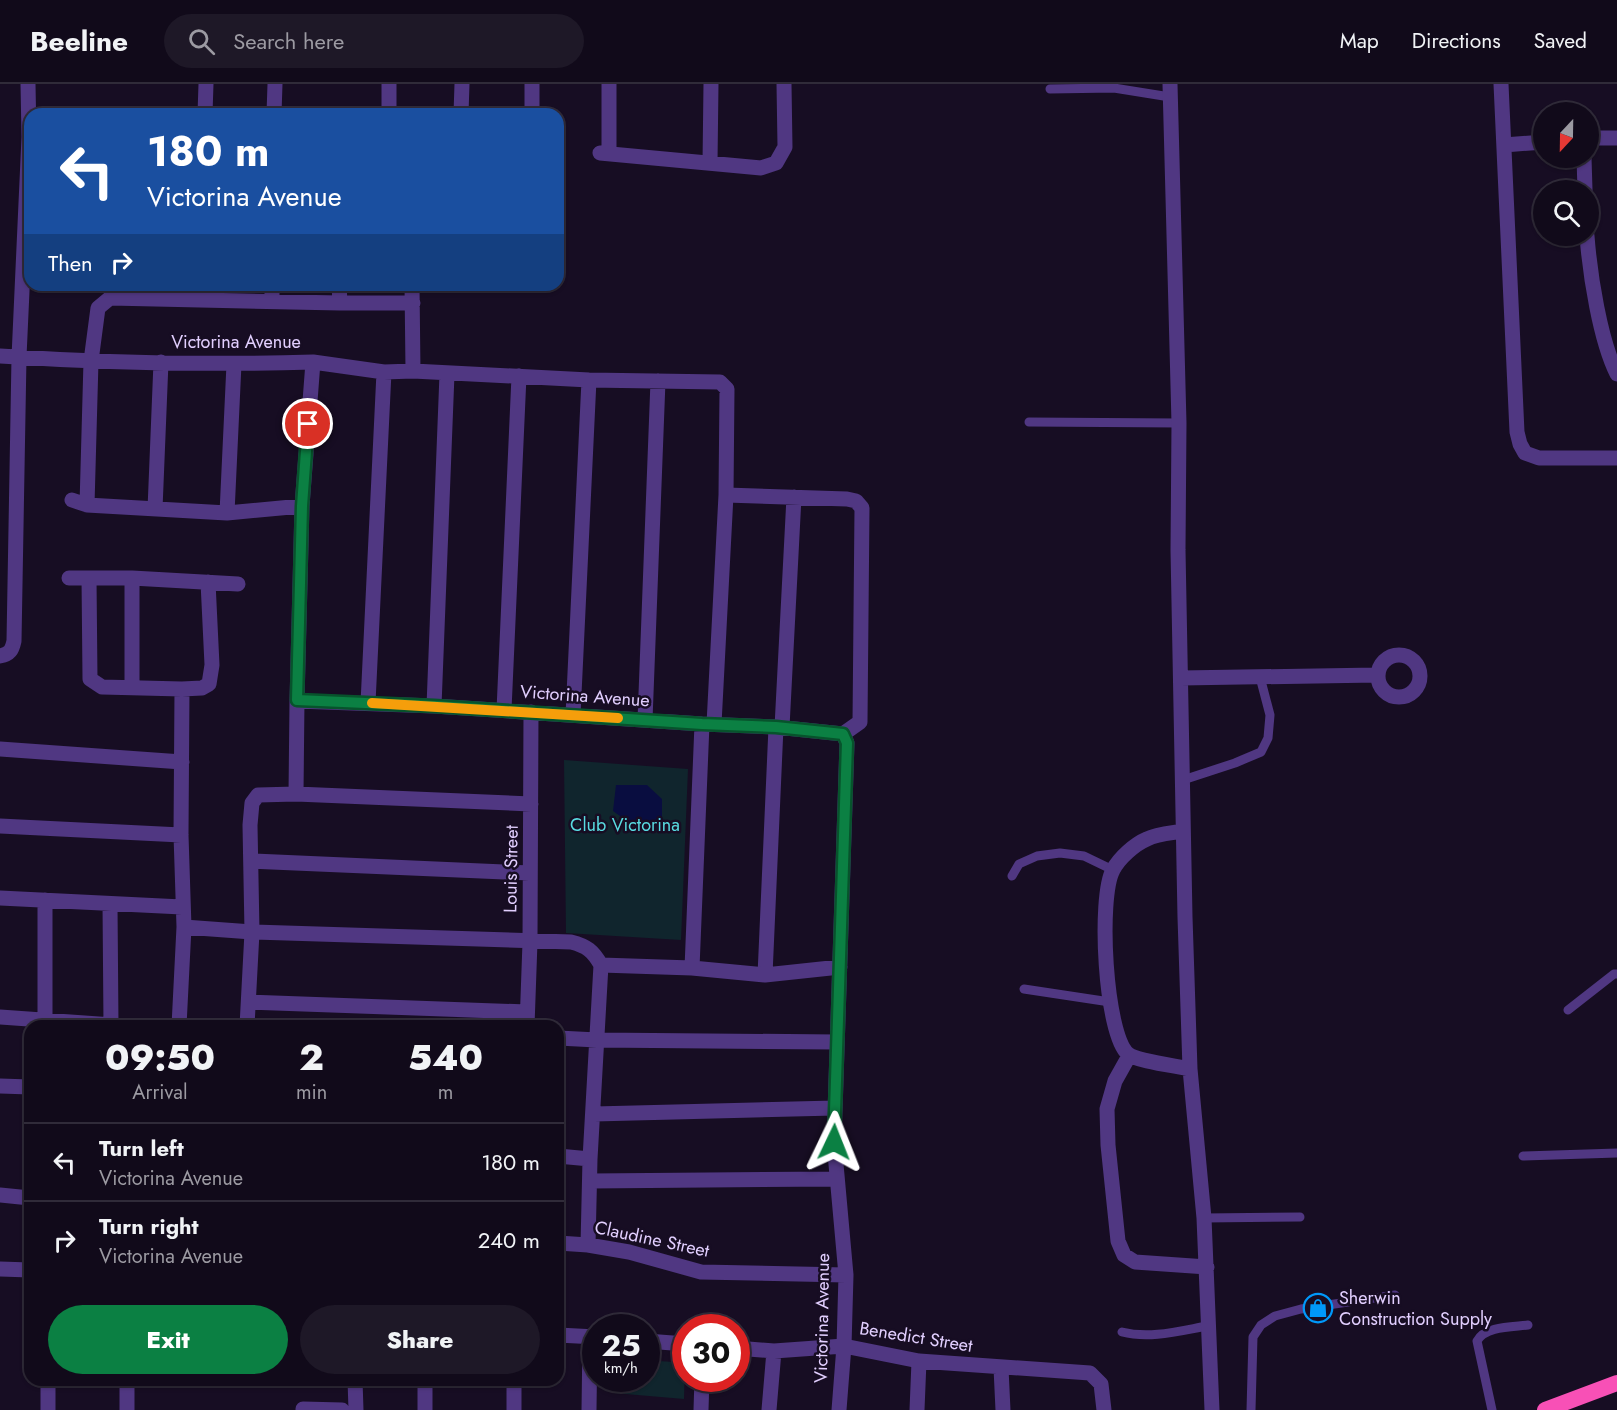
<!DOCTYPE html>
<style>
body{margin:0;font-family:Jost,sans-serif;background:#1e1827;color:#f1f3f6;height:100vh;display:flex;flex-direction:column;font-size:22px;white-space:nowrap}
*{box-sizing:border-box;margin:0}
p{font-size:20px;color:#9c9aa2}
.icon{flex:none;width:33px;height:33px;fill:none;stroke:currentColor;stroke-width:2;stroke-linecap:round;stroke-linejoin:round}
.map{position:relative;flex:1;overflow:hidden}
.side{position:absolute;left:24px;top:936px;width:540px;height:366px;display:flex;flex-direction:column;background:#110a1a;border-radius:18px;box-shadow:0 2px 4px #0004,0 0 0 2px #302b39}
.side>*{flex:none}
.guide{position:absolute;left:24px;top:24px;width:540px;height:183px;border-radius:18px;box-shadow:0 2px 4px #0004,0 0 0 2px #302b39;background:#1a4fa0;color:#fff;overflow:hidden}
.needle{width:39px;rotate:202deg}
.buttons{position:absolute;left:1533px;top:18px;display:grid;gap:12px}
.buttons a{display:grid;place-items:center;width:66px;height:66px;border-radius:50%;background:#110a1a;box-shadow:0 2px 4px #0004,0 0 0 2px #302b39;font-size:30px}
.speed{position:absolute;left:582px;top:1230px;display:flex;gap:12px;font-size:30px;font-weight:700;text-align:center}
.speed>*{display:grid;place-content:center;width:78px;height:78px;border-radius:50%;background:#110a1a;box-shadow:0 2px 4px #0004,0 0 0 2px #302b39;line-height:1}
.speed small{font-size:15px;font-weight:400}
.speed .limit{border:9px solid #d22;background:#fff;color:#111}
.pin{position:absolute;display:grid;place-items:center;width:51px;height:51px;color:#fff;margin:-26px;border:3px solid #fff;border-radius:50%;box-shadow:0 2px 6px #0007}
.me{position:absolute;width:66px;margin:-33px;rotate:2deg;stroke-linejoin:round;filter:drop-shadow(0 0 4px #0008)}
.turn{display:flex;align-items:center;gap:21px;height:126px;padding:0 24px;font-size:27px}
.turn .icon{width:78px;height:78px;stroke-width:2.5}
.turn b{display:block;font-size:42px;line-height:51px}
.then{display:flex;align-items:center;height:57px;padding:0 24px;background:#0003;gap:12px;font-size:22px}
.eta{display:flex;justify-content:space-evenly;align-items:center;height:102px;text-align:center}
.eta b{font-size:36px;font-weight:800;line-height:42px}
.primary-button{display:flex;gap:12px;margin-top:auto;padding:12px 24px}
.primary-button a{flex:1;height:69px;border-radius:36px;background:#0b8043;color:#fff;font-size:24px;font-weight:800;line-height:69px;text-align:center}
.primary-button a+a{background:#1e1827;color:#f1f3f6}
ul{padding:0;list-style:none}
li{display:flex;align-items:center;gap:18px;height:78px;padding:0 24px;border-top:2px solid #302b39}
li div{flex:1}
li b{display:block;font-size:22px}
li em{font-style:normal}
header{display:flex;align-items:center;gap:36px;box-sizing:border-box;height:84px;padding:0 30px;background:#110a1a;border-bottom:2px solid #302b39}
header strong{font-size:28px}
nav{display:flex;gap:33px;margin-inline-start:auto;font-size:21px}
.search{width:420px;height:54px;background:#1e1827;display:flex;align-items:center;gap:15px;box-sizing:border-box;padding:0 21px;border-radius:33px;color:#9c9aa2;font-size:22px}
.map>svg:first-child{display:block}
.green{fill:#10252d}
.water{fill:#090d40}
.lines{fill:none;stroke-linecap:round;stroke-linejoin:round}
.service{stroke:#503782;stroke-width:9}
.minor{stroke:#503782;stroke-width:15}
.trunk{stroke:#f850b6;stroke-width:16}
.route-casing{stroke:#07532c;stroke-width:15}
.route{stroke:#0b8043;stroke-width:10}
.slow{stroke:#f59e0b;stroke-width:10}
.labels{text-anchor:middle;stroke-width:5;stroke-linejoin:round;paint-order:stroke}
.street-label{font-size:18px;fill:#e2cfff;stroke:#170d23}
.park-label{font-size:18px;fill:#59dbe1;stroke:#170d23}
.poi-label{font-size:18px;fill:#e2cfff;stroke:#170d23;text-anchor:start}
</style>
<header>
<strong>Beeline</strong>
<div class="search"><svg class="icon" aria-label="search" viewBox="0 0 24 24"><circle cx="10" cy="10" r="6"/><path d="M15 15l6 6"/></svg>Search here</div>
<nav><a>Map</a><a>Directions</a><a>Saved</a></nav>
</header>
<div class="map">
<svg width="1617" height="1326" viewBox="0 0 1617 1326">
<rect width="100%" height="100%" fill="#170d23"/>
<!-- green -->
<path class="green" d="M564,676L688,685L681,856L566,849Z
M647,1276L685,1279L684,1315L614,1309L615,1295L646,1294Z"/>
<!-- water -->
<path class="water" d="M616,701H647L662,715V742L631,740L613,727Z"/>
<g class="lines">
<!-- service -->
<path class="service" d="M1050,5L1114,4L1170,13
M1029,338L1179,339
M1183,696L1235,679L1261,668L1268,654L1270,631L1260,593
M1012,792L1019,780L1037,772L1060,769L1084,772L1113,786
M1024,905L1110,918
M1568,926L1614,890H1617
M1523,1072L1617,1069
M1204,1134L1300,1133
M1122,1248C1150,1255 1179,1247 1207,1242
M1251,1326L1253,1253L1261,1241L1275,1232L1301,1225L1395,1211
M1492,1326L1477,1257C1485,1242 1513,1243 1528,1241"/>
<!-- minor -->
<path class="minor" d="M609,0V70
M1170,0L1179,339L1178,466L1185,833L1190,985L1204,1134L1212,1326
M1501,0L1517,348L1520,360L1525,369L1539,374H1617
M205,30L206,0
M274,30L275,0
M389,30V0
M461,30L462,0
M532,30V0
M1588,54H1617
M1504,61L1544,58
M600,69L761,84L776,79L785,63L784,0
M1584,74L1585,106
M710,79L711,0
M1587,152C1590,191 1600,256 1617,290
M339,201L340,219
M412,201L413,287
M272,218V201
M0,272C104,279 209,281 313,278L302,422L297,617L434,622L702,640L776,643L843,650L847,659L834,1058L846,1191L844,1262L839,1326
M313,278L384,288L413,287L589,296L720,298L727,305L726,411L714,640
M726,411L847,415L856,417L862,424L860,638L843,650
M72,416L87,421L227,429L302,422
M87,421L91,277L98,224L110,214L340,219H413
M155,425L161,278
M227,429L234,280
M69,494H132L238,500
M89,494L90,595L102,603L182,605L202,604L209,600L212,581L208,498
M1378 592a21 21 0 1 1 42 0a21 21 0 1 1-42 0Z
M0,572C10,570 12,566 14,557L19,273L29,53L28,0
M1181,594L1377,591
M132,602V494
M368,619L384,288
M434,622L447,290
M504,626L519,292
M573,631L589,296
M645,636L658,297
M782,643L794,413
M0,665L182,678
M296,710L297,617
M0,742L181,751
M1183,747C1172,749 1157,750 1147,755C1135,760 1119,774 1113,786C1098,813 1105,950 1128,970C1136,977 1177,982 1190,985
M251,777L529,789
M0,814L182,823
M110,820L111,941
M184,843L252,848L571,858C587,862 593,867 601,881L590,1075L588,1161
M601,881L692,884L765,891L840,883
M692,884L702,640
M765,891L776,643
M249,918L527,928
M0,933L127,942
M45,936V816
M179,942L184,843L181,751L182,605
M247,942L252,848L250,741L252,719L258,711L296,710L531,720
M527,942L530,858L531,628
M558,954L597,956L837,958
M1129,972L1115,997L1107,1025L1108,1061L1118,1157L1124,1171L1135,1178L1207,1183
M0,1002L30,1003
M594,1030L835,1024
M558,1072L590,1075
M591,1097L837,1095
M0,1111L30,1114
M558,1159L588,1161L629,1168L701,1188L846,1191
M0,1185L30,1186
M558,1251L596,1253
M646,1257L686,1260
M736,1264L774,1267L844,1262L919,1277L1090,1289L1101,1300L1104,1326
M1001,1284L1003,1326
M355,1296L356,1326
M303,1325L342,1326
M48,1326V1296
M127,1326V1296
M425,1326V1296
M514,1326V1296
M589,1326L590,1252
M701,1326L702,1294
M769,1326L774,1267
M917,1326L919,1277"/>
<!-- trunk -->
<path class="trunk" d="M1545,1326L1617,1299"/>
</g>
<g class="lines">
<!-- route casing -->
<g class="route-casing">
<path id="route" d="M308,340L302,422L297,616L434,622L702,640L776,643L843,650L847,659L834,1058"/>
</g>
<!-- route -->
<use href="#route" class="route"/>
<!-- slow -->
<path class="slow" d="M372,619L618,634"/>
</g>
<!-- icons -->
<defs>
<g id="shop-ring" transform="scale(1.5)"><circle r="9.5" fill="#170d23" stroke="#0098fa" stroke-width="1.5"/><path d="M-5-2.5h2.3a2.7 3.5 0 0 1 5.4 0H5L5.5 6h-11ZM-1.5-2.5h3a1.5 2.3 0 0 0-3 0Z" fill="#0098fa"/></g>
</defs>
<g fill-rule="evenodd">
<use href="#shop-ring" x="1318" y="1224"/>
</g>
<g class="labels">
<!-- street labels -->
<g class="street-label">
<text x="236" y="264">Victorina Avenue</text>
<text transform="translate(585 612) rotate(4)" y="6">Victorina Avenue</text>
<text transform="translate(511 785) rotate(-89)" y="6">Louis Street</text>
<text transform="translate(652 1155) rotate(12)" y="6">Claudine Street</text>
<text transform="translate(822 1234) rotate(-89)" y="6">Victorina Avenue</text>
<text transform="translate(916 1253) rotate(9)" y="6">Benedict Street</text>
</g>
<!-- park labels -->
<g class="park-label">
<text x="625" y="747">Club Victorina</text>
</g>
<!-- poi labels -->
<g class="poi-label">
<text x="1339" y="1220">Sherwin<tspan x="1339" dy="21">Construction Supply</tspan></text>
</g>
</g>
</svg>
<div class="buttons">
<a><svg class="needle" viewBox="-14 -14 28 28"><path d="M0-13l5 13h-10z" fill="#e53935"/><path d="M0 13l5-13h-10z" fill="#9c9aa2"/></svg></a>
<a><svg class="icon" aria-label="search" viewBox="0 0 24 24"><circle cx="10" cy="10" r="6"/><path d="M15 15l6 6"/></svg></a>
</div>
<div class="speed"><div>25<small>km/h</small></div><div class="limit">30</div></div>
<div class="pin" style="left:308px;top:340px;background:#d93025"><svg class="icon" aria-label="arrive" viewBox="0 0 24 24"><path d="M6 21V4h12l-3 4 3 4H6"/></svg></div>
<svg class="me" style="left:834px;top:1058px" viewBox="-20 -20 40 40"><path d="M0-17L14 15 0 8-14 15z" fill="#0b8043" stroke="#fff" stroke-width="4"/></svg>
<div class="guide">
<div class="turn"><svg class="icon" aria-label="left" viewBox="0 0 24 24"><path d="M17 20v-9H6M10 6l-5 5 5 5"/></svg><div><b>180 m</b>Victorina Avenue</div></div>
<div class="then">Then<svg class="icon" aria-label="right" viewBox="0 0 24 24"><path d="M7 20v-9h11M14 6l5 5-5 5"/></svg></div>
</div>
<section class="side">
<div class="eta">
<div><b>09:50</b><p>Arrival</p></div>
<div><b>2</b><p>min</p></div>
<div><b>540</b><p>m</p></div>
</div>
<ul>
<li><svg class="icon" aria-label="left" viewBox="0 0 24 24"><path d="M17 20v-9H6M10 6l-5 5 5 5"/></svg><div><b>Turn left</b><p>Victorina Avenue</p></div><em>180 m</em></li>
<li><svg class="icon" aria-label="right" viewBox="0 0 24 24"><path d="M7 20v-9h11M14 6l5 5-5 5"/></svg><div><b>Turn right</b><p>Victorina Avenue</p></div><em>240 m</em></li>
</ul>
<div class="primary-button"><a>Exit</a><a>Share</a></div>
</section>
</div>
